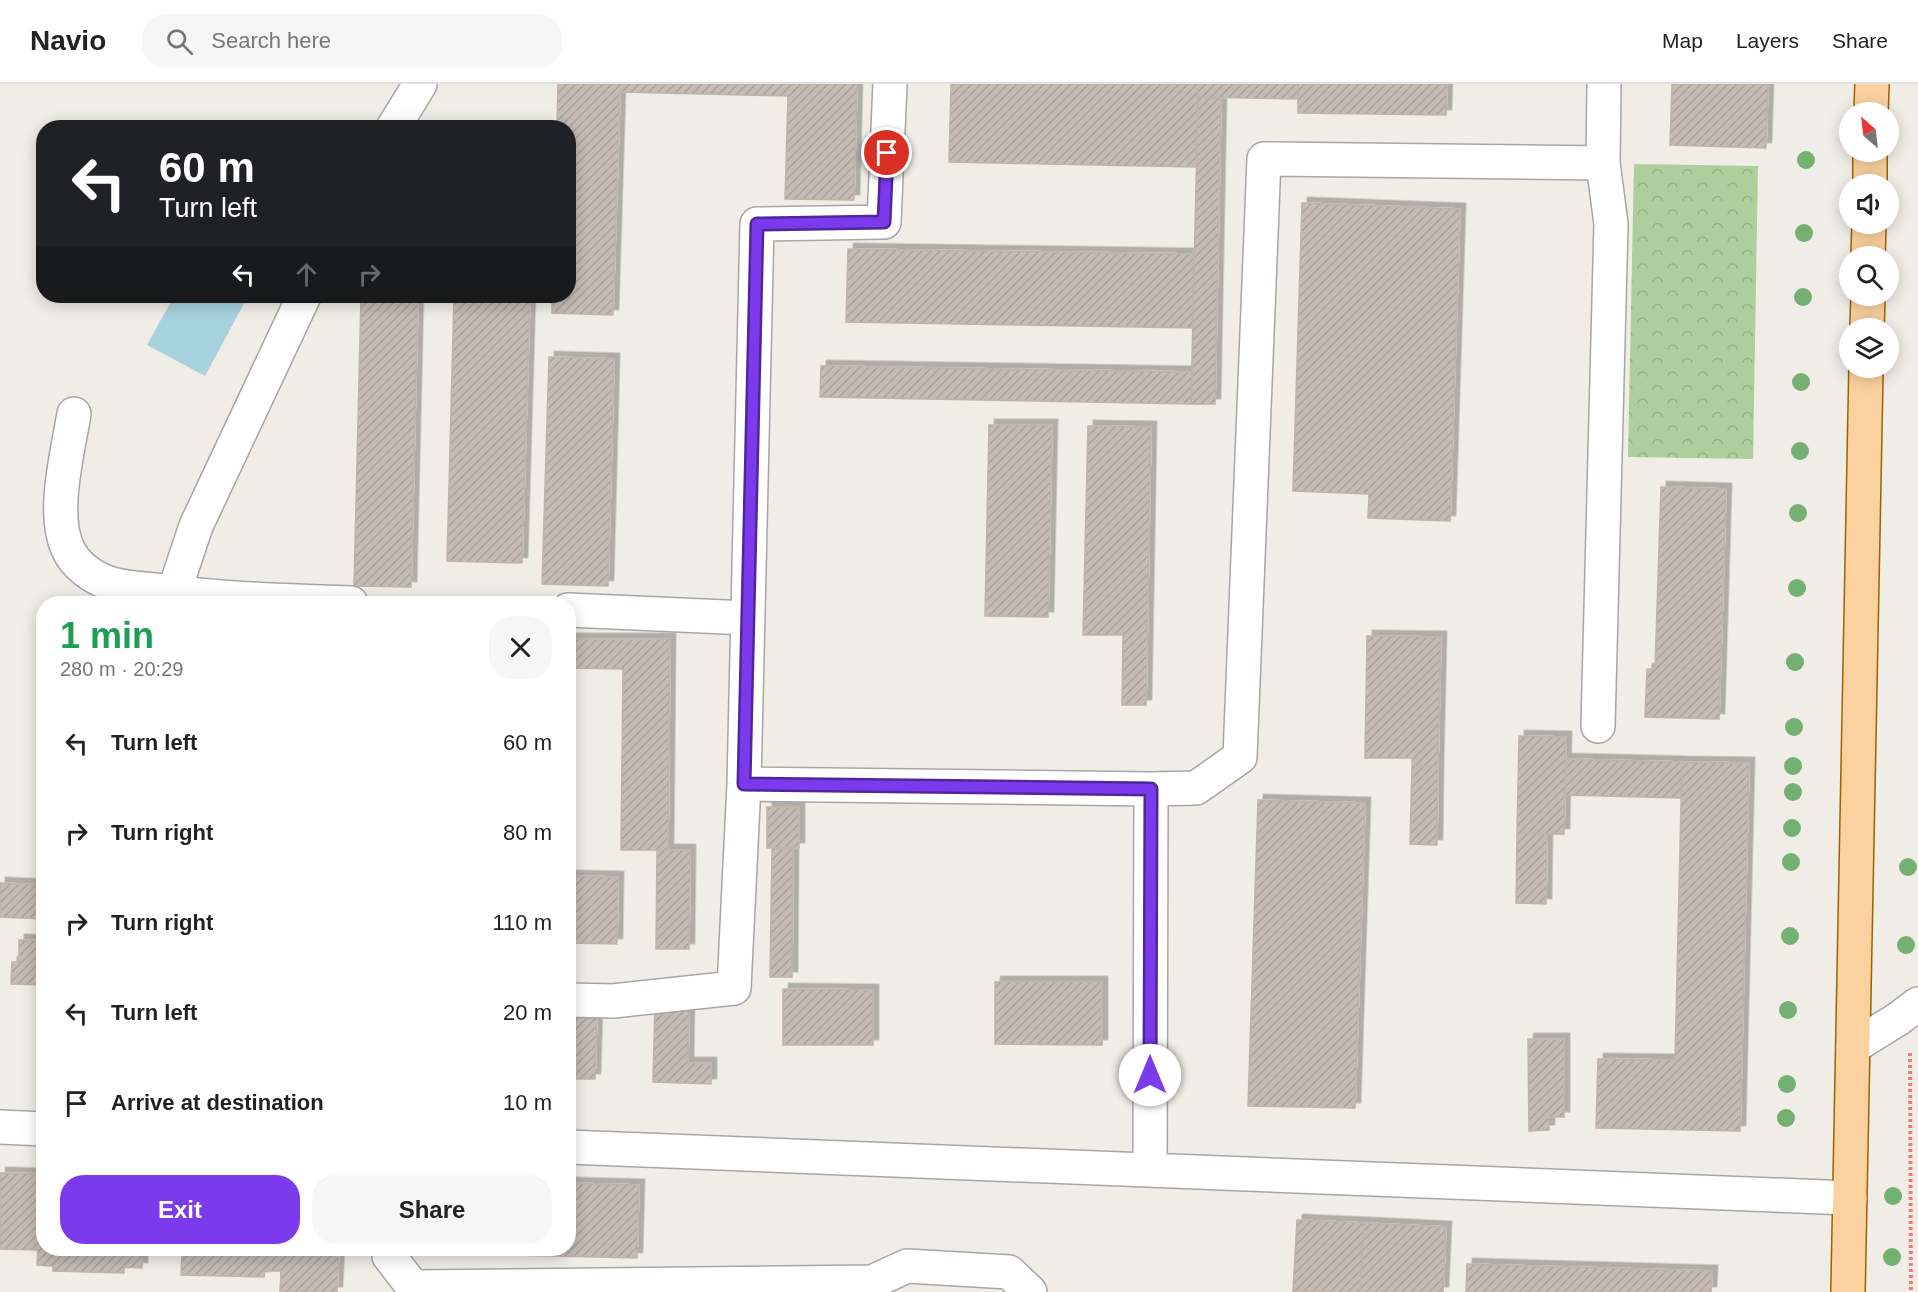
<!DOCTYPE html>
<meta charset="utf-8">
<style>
body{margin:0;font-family:Helvetica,sans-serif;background:#f6f6f6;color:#222;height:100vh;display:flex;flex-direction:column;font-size:22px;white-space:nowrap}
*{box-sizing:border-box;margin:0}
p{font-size:20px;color:#767676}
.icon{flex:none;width:33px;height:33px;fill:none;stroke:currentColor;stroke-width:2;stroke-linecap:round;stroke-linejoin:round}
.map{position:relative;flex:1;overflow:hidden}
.drawer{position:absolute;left:36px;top:512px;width:540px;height:660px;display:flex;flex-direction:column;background:#fff;border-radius:24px;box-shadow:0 3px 15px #0003}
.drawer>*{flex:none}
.hud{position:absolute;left:36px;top:36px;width:540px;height:183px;border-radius:24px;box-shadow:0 3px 15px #0003;background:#202124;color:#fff;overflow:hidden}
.needle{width:39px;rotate:332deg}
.buttons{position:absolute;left:1839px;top:18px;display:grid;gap:12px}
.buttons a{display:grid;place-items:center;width:60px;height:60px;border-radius:50%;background:#fff;box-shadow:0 3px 15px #0003;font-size:30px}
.pin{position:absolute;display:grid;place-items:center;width:51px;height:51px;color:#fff;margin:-26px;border:3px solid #fff;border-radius:50%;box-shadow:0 2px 6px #0007}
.me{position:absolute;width:66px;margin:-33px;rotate:0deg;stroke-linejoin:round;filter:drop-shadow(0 0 4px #0008)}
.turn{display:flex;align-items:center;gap:21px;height:126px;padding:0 24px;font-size:27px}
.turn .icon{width:78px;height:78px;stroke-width:2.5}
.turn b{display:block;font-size:42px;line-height:51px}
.lanes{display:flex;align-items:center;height:57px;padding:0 24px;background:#0003;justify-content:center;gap:30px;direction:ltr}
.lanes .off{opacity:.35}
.round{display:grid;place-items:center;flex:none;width:63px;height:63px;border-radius:24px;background:#f6f6f6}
.head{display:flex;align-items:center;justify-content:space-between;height:102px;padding:0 24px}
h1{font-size:36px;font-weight:700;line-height:45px;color:#1e9e55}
.cta{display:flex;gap:12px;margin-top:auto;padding:12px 24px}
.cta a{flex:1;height:69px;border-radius:24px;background:#7c3aed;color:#fff;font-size:24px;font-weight:700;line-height:69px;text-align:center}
.cta a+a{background:#f6f6f6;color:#222}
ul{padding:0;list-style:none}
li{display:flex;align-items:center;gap:18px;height:90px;padding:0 24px}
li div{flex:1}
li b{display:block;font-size:22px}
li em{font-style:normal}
header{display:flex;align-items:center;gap:36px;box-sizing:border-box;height:84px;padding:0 30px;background:#fff;border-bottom:2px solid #e0e0e0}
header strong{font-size:28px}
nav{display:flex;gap:33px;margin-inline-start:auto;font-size:21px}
.search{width:420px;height:54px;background:#f6f6f6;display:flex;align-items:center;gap:15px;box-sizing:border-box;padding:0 21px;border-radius:24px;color:#767676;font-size:22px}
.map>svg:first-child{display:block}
.forest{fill:url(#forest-crowns)}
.water{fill:#a7d2dd}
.building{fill:url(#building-hatch);stroke:#c2b3a8;stroke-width:1.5;filter:url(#shadow)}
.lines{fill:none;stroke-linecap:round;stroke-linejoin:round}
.minor-casing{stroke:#a6a6a6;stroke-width:36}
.major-casing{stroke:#996202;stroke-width:36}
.path{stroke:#f8796f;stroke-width:4;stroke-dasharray:3 3;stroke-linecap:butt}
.minor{stroke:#fff;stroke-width:33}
.major{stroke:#fbd1a0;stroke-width:33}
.tree{fill:#73b072}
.route-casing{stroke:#51269a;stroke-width:15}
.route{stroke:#7c3aed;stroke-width:10}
</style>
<header>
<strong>Navio</strong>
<div class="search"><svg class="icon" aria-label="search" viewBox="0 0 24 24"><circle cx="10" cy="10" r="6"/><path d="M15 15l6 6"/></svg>Search here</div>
<nav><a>Map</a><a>Layers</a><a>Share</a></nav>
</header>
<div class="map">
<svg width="1918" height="1208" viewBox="0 0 1918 1208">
<defs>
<pattern id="forest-crowns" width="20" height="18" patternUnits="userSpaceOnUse" patternTransform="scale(1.5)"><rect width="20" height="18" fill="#accf9b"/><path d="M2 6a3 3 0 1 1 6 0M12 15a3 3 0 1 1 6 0" fill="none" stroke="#94b185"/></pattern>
<pattern id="building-hatch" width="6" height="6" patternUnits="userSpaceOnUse" patternTransform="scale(1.5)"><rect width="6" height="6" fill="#c5bcb5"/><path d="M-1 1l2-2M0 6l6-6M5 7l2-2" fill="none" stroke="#a9a19b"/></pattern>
<filter id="shadow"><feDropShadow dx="5.5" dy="-5.5" stdDeviation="0" flood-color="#0004"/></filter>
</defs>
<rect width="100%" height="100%" fill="#f0ece6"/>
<!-- forest -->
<path class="forest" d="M1634,80L1758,82L1753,375L1628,373Z"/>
<!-- water -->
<path class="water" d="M174,212H248L205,292L147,261Z"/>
<!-- building -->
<path class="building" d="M558,0H857L854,116L785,115L788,12L620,8L613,231L552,229V212H568V44H557Z
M951,0H1198L1196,83L949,78Z
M1198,0H1298V15L1198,13Z
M1298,0H1447L1446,31L1298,29Z
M1672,0H1768L1766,64L1670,61Z
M1198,13L1221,14L1215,320H1191Z
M1302,119L1460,125L1450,437L1368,434L1369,410L1293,407Z
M848,165L1194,170L1193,244L846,238Z
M361,212H418L411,503L354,502Z
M454,212H530L522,479L447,477Z
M549,273L614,275L608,502L542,500Z
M821,282L1192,288L1191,320L820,313Z
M989,341H1052L1048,533L985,532Z
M1088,342L1151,343L1146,621H1122L1123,551H1083Z
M1661,403L1726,405L1719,635L1645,633L1647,585H1655Z
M1367,552L1441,553L1438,682H1412V674H1365Z
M568,555H670L668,766H621L623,585L568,584Z
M1519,652L1566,653L1564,750L1517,749Z
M1566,675L1682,678L1681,714L1565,711Z
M1682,678L1749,679L1740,1047L1596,1044L1598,975L1675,976Z
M1412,682H1438L1437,761L1410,760Z
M1258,716L1365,719L1355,1024L1248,1022Z
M767,723H799V764H767Z
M1517,749L1547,750L1546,820L1516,819Z
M772,764L793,765L792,893H770Z
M657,766H690L689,865H656Z
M568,792L618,793L617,860L568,859Z
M0,799L44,801V835L0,833Z
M19,856L44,857V901L11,900L12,878H19Z
M995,898H1102V961L995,960Z
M783,905L873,906V961H783Z
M655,917L689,918L688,979H711V1000L653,998Z
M568,924L597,925L595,995H568Z
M1528,955H1564V1033H1549V1046L1529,1047Z
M0,1089L44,1090V1164H339L337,1208H280L281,1187H265L264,1193L181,1191L182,1169L142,1168V1184L124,1183V1189L53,1187V1182L37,1181L38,1166L0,1165Z
M568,1099L639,1101L637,1174L424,1169V1164H568Z
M1297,1136L1364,1139L1360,1208L1293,1207Z
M1364,1139L1446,1143L1443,1208H1360Z
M1467,1180L1712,1187L1711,1208H1466Z"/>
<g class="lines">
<!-- minor casing -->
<g class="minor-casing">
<path id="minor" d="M393,44L420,0
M74,330C68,367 51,430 68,465C75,481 93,494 109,499C123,504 148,505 164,507C226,515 288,517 351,519
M173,519L174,508L196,442L304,212
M568,526L748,534
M1598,642L1611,140L1603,79
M744,700L1151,705L1196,704L1240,673L1264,75L1603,79L1604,0
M568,916L613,917L734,904L744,700L757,140L884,138L890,0
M1853,963L1898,935L1918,920
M0,1043L44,1045
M568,1063L1850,1114
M1150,1086L1151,705
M390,1164L389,1172L413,1203V1208
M413,1203L872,1198L907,1182L1009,1188L1030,1208"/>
</g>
<!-- major casing -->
<g class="major-casing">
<path id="major" d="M1871,28L1872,0
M1870,100V68
M1868,172L1869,140
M1867,244L1868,212
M1848,1208L1866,284"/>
</g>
<!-- path -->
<path class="path" d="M1910,969L1911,1208"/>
<!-- minor -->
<use href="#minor" class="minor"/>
<!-- major -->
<use href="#major" class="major"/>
</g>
<!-- trees -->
<g class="tree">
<circle cx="1806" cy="76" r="9"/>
<circle cx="1804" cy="149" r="9"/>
<circle cx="1803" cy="213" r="9"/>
<circle cx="1801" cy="298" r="9"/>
<circle cx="1800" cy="367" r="9"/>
<circle cx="1798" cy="429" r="9"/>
<circle cx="1797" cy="504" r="9"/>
<circle cx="1795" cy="578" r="9"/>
<circle cx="1794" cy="643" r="9"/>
<circle cx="1793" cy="682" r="9"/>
<circle cx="1793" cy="708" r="9"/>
<circle cx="1792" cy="744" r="9"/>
<circle cx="1791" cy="778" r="9"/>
<circle cx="1908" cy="783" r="9"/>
<circle cx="1790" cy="852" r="9"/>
<circle cx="1906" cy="861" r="9"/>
<circle cx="1788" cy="926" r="9"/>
<circle cx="1787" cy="1000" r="9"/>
<circle cx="1786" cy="1034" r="9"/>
<circle cx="1893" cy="1112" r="9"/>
<circle cx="1892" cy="1173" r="9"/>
</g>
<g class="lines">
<!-- route casing -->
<g class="route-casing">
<path id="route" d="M887,69L884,138L757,140L744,700L1151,705L1150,991"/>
</g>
<!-- route -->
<use href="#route" class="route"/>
</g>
</svg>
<div class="buttons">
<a><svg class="needle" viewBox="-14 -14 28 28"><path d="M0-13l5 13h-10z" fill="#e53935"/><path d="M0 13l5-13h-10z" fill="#767676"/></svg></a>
<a><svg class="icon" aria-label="sound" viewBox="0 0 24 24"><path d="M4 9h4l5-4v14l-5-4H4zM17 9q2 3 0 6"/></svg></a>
<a><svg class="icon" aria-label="search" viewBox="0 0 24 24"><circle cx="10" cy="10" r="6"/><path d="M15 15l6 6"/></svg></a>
<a><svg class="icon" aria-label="layers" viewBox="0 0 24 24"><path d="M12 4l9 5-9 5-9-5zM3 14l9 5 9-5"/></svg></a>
</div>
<div class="pin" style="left:887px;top:69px;background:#d93025"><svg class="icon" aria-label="arrive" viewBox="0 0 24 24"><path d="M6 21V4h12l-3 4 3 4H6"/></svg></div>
<svg class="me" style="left:1150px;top:991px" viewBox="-20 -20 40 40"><circle r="19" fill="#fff"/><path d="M0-13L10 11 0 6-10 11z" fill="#7c3aed"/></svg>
<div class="hud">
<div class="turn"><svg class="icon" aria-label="left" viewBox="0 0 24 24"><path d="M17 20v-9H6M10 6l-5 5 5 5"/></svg><div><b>60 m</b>Turn left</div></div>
<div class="lanes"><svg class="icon" aria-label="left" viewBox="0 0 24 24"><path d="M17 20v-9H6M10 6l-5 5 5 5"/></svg><svg class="icon off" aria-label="ahead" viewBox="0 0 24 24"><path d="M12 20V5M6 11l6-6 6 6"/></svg><svg class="icon off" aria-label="right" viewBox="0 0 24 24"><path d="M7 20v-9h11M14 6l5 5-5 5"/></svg></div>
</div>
<section class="drawer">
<div class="head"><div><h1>1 min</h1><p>280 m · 20:29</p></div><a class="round"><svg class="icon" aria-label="close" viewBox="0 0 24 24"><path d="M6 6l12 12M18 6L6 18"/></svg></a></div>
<ul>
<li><svg class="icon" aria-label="left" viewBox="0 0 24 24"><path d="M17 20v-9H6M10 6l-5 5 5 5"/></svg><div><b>Turn left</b></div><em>60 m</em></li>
<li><svg class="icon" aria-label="right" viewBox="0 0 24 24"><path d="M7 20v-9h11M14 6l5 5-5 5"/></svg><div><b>Turn right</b></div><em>80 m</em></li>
<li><svg class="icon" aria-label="right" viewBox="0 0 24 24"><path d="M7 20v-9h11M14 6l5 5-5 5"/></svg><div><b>Turn right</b></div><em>110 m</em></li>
<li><svg class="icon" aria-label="left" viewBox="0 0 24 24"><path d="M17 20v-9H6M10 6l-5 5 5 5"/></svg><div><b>Turn left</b></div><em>20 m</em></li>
<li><svg class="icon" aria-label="arrive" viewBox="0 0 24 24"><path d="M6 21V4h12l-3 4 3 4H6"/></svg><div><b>Arrive at destination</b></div><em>10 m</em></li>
</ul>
<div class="cta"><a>Exit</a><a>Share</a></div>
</section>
</div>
